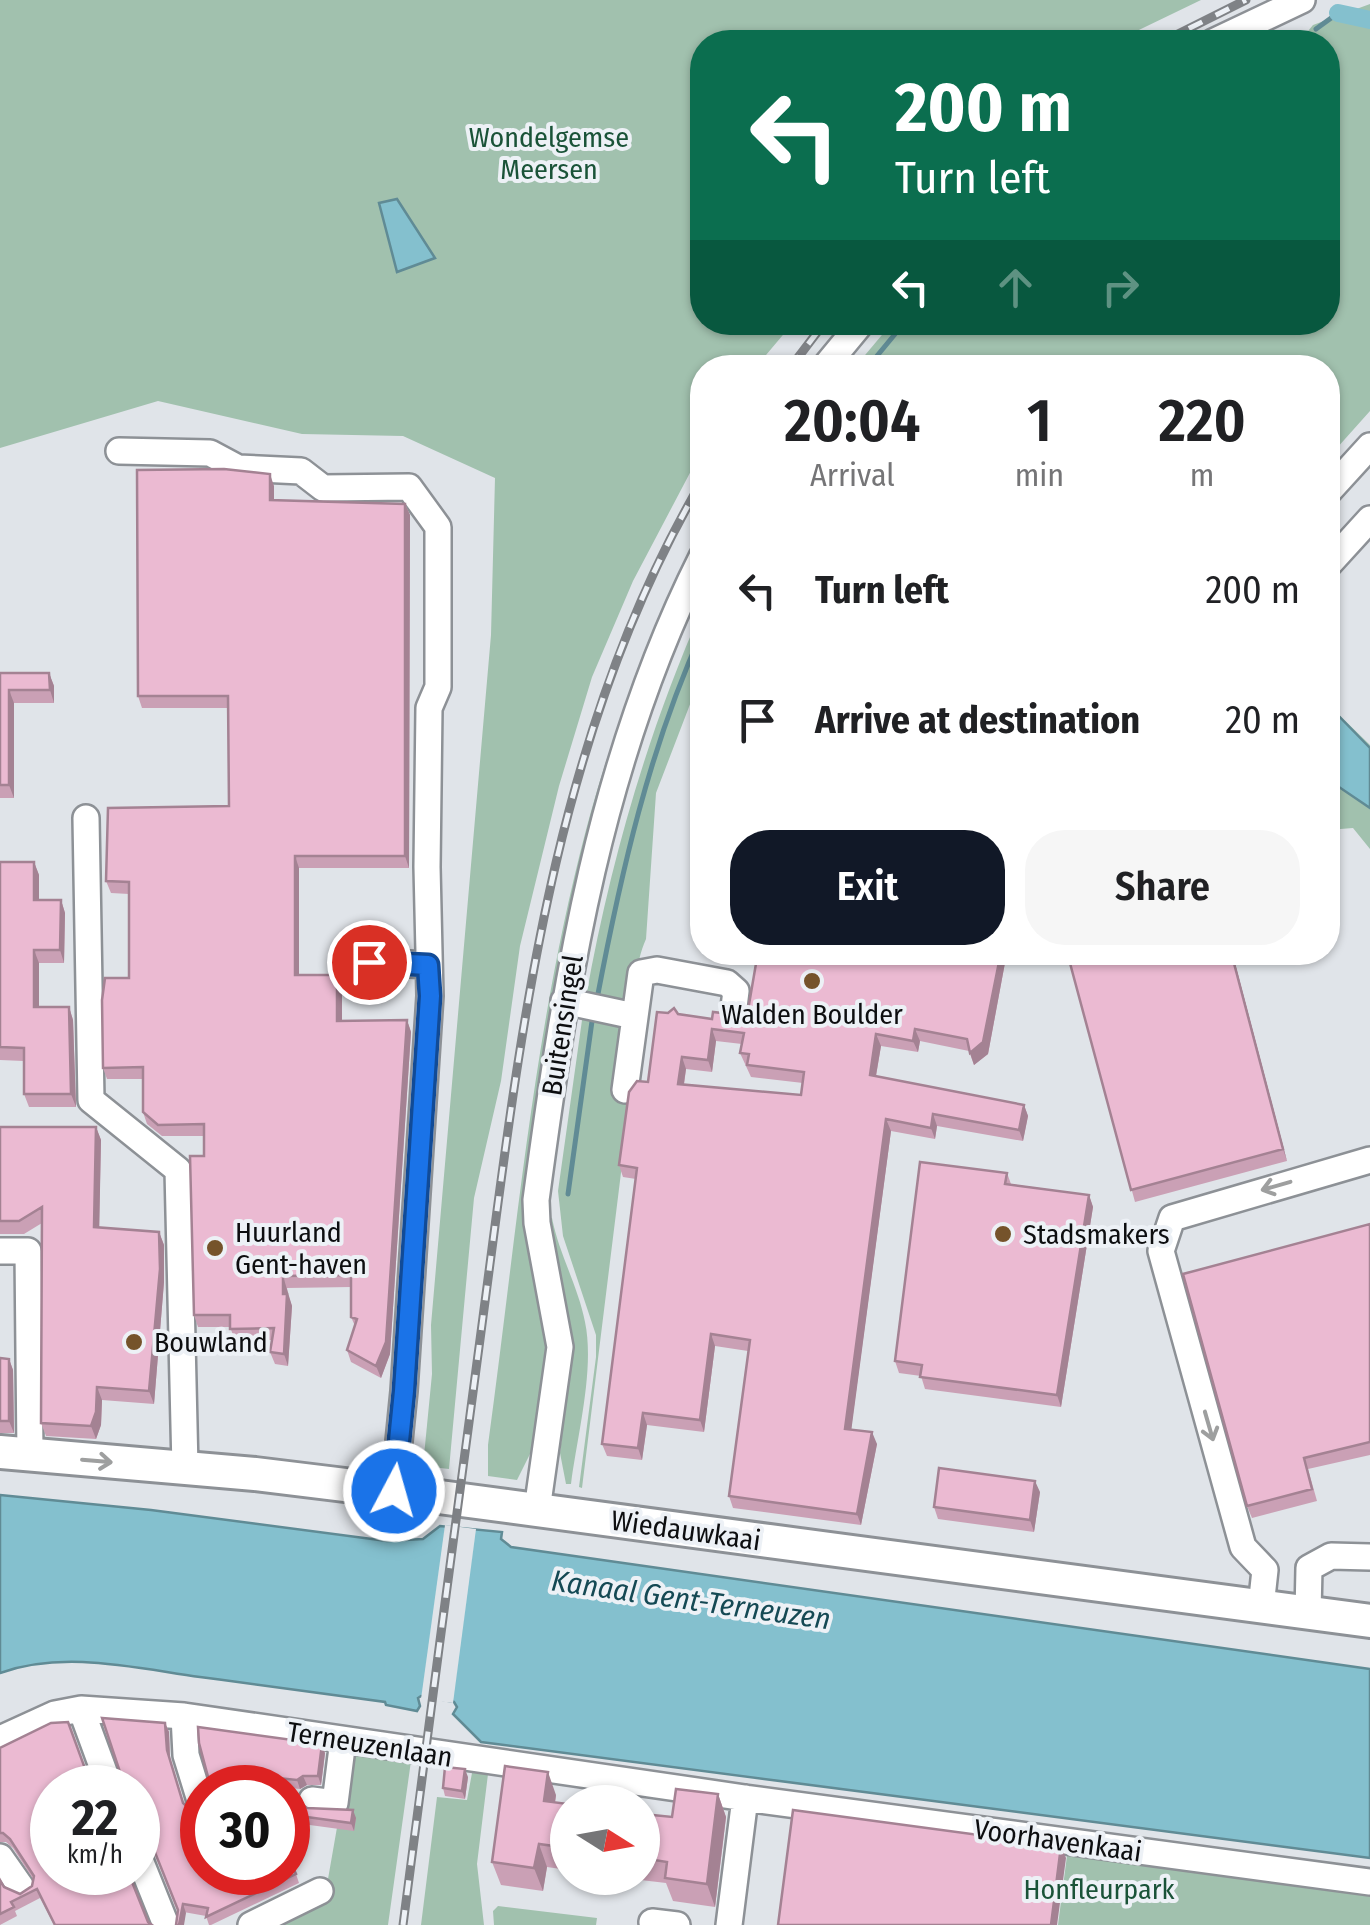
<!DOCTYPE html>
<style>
body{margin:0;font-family:"Fira Sans Condensed",sans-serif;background:#f6f6f6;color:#202124;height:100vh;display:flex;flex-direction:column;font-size:38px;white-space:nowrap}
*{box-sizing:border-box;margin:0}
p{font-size:32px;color:#757577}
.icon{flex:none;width:55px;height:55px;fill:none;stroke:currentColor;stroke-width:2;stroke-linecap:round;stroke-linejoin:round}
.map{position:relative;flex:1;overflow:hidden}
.details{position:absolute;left:690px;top:355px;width:650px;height:610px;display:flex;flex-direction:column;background:#fff;border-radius:40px;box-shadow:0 2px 8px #0004}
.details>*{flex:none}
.top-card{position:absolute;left:690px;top:30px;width:650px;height:305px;border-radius:40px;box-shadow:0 2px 8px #0004;background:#0b6e4f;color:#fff;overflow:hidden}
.needle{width:65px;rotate:101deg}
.controls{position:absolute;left:550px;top:1785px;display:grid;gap:20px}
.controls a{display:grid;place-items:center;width:110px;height:110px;border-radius:50%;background:#fff;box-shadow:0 2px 8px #0004;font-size:50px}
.speed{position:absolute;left:30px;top:1765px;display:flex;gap:20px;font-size:50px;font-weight:700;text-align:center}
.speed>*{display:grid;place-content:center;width:130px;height:130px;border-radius:50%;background:#fff;box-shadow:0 2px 8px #0004;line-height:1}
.speed small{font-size:25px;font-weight:400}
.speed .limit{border:15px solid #d22;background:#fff;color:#111}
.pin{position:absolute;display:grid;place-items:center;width:85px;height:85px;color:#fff;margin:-42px;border:5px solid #fff;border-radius:50%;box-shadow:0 2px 10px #0007}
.me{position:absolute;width:110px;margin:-55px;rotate:6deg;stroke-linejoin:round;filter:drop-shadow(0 0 8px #0008)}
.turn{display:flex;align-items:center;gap:35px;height:210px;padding:0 40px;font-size:45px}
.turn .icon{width:130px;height:130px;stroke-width:2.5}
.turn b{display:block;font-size:70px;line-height:85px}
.lanes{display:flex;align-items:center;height:95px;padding:0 40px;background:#0003;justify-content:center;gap:50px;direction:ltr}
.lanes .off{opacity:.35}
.eta{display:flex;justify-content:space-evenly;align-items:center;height:170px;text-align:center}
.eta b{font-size:60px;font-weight:600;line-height:70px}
.cta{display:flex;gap:20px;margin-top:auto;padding:20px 40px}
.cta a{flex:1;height:115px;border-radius:40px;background:#111827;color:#fff;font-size:40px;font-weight:600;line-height:115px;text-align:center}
.cta a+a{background:#f6f6f6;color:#202124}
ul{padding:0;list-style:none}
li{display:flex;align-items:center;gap:30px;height:130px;padding:0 40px}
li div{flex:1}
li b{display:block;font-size:38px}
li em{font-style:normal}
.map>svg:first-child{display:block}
.green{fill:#a1c1ae}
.water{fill:#84c0ce;stroke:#608b95;stroke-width:2.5}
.pier{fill:#e0e4e9}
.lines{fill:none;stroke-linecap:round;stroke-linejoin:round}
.stream{stroke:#608b95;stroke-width:5}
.canal{stroke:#84c0ce;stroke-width:18}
.minor-casing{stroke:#8d9196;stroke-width:30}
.major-casing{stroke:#8d9196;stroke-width:38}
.minor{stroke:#fff;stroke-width:25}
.major{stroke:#fff;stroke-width:32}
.rail-casing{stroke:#7f8286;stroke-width:9}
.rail{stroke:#edf1f6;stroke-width:5;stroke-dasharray:15;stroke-linecap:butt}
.wall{fill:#caa0b5;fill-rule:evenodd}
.shaded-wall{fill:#a48293}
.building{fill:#ebbad2;stroke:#a48293;stroke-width:2.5;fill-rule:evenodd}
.oneway{stroke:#9e9f9f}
.route-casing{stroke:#114b97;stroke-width:25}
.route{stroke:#1a73e8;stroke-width:18}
.poi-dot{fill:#75532b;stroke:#edf1f6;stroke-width:4}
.labels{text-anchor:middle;stroke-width:8;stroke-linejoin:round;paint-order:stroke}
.park-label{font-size:28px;fill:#1a5338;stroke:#edf1f6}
.poi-label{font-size:28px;fill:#0d0e10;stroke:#edf1f6;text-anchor:start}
.street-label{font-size:28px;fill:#0d0e10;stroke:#edf1f6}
.water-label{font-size:30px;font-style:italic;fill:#154954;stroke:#edf1f6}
</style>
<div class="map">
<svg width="1370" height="1925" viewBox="0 0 1370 1925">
<rect width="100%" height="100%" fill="#e0e4e9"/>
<!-- green -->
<path class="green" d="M0,0H1201L1114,42H702V322L793,323L756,367L702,368V450L633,581L592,677L559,786L520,946L501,1081L474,1198L449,1469L423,1466L432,1374L431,1325L491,635L495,478L403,436L302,434L158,401L0,448Z
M1370,4V411L1328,458V368L855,367L892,323L1328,322V42H1299L1313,25Z
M702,526V539L656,636L525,1216L548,1356L536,1442L517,1480L488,1476V1445C516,1240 533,1031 586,830C614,724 655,624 702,526Z
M702,609V673L656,793L646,939C634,966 639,987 617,1007L586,997C610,863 647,734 702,609Z
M1328,704L1370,745V849L1353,828L1328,830Z
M583,1013L615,1017L626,1035L631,1092L582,1488L579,1487L596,1357V1335L563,1236L558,1191Z
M552,1218C559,1254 578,1286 585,1322C595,1369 577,1436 571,1484H566L560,1453L571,1355L570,1333L549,1219Z
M350,1753L411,1761L388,1925H272L313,1906L302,1885L328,1879Z
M472,1773L488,1774L477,1864L484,1925H421L437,1797L467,1800Z
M1068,1848L1370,1889V1925H1058Z
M498,1906L597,1918L596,1925H494L493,1911Z"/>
<!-- water -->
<path class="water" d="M397,199L435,258L397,272L379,203Z
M1328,705L1370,748V808L1336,785L1328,770Z
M0,1495L151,1510L387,1541L423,1539L440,1526L502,1532L501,1539L511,1547L1370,1669V1858L481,1742L453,1714L457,1707L454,1702L421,1696L418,1698L420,1706L417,1711L386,1705L385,1702C324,1694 262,1685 200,1677C135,1668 64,1650 0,1673Z"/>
<!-- pier -->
<path class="pier" d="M445,1525L476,1529L453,1703L421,1699Z"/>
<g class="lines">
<!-- stream -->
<path class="stream" d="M1316,29L1338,13
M867,368L905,322
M597,999C621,873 649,749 702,632
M568,1194L593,1014"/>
<!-- canal -->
<path class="canal" d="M1338,13L1370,20"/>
<!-- minor casing -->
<g class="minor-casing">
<path id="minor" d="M1213,42L1302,0
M824,368L862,322
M119,451L210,453L238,468L301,471L323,488L409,487L438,527V687L429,708L427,867L430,996L404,1391L394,1491
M1328,492L1370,446
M1328,565L1370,519
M86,818L91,1100L178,1170L185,1468
M369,962L429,965
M564,1001L634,1016
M625,1090L641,973L657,970L727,983L736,991L734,1007
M0,1251H28L30,1455
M537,1510L560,1347L537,1223L536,1200C566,977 600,760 702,557
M1261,1607L1265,1570L1243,1547L1161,1251L1172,1218L1370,1160
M1308,1613L1309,1568L1331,1556L1370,1557
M81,1709L110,1788
M184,1716L186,1755L202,1807
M0,1739L55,1714L81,1709L184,1716L745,1798L1370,1882
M312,1800L335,1803L343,1740
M138,1855L166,1925
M0,1857L21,1887
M652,1922L677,1925
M251,1925L320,1891
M729,1925L745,1798"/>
</g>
<!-- major casing -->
<g class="major-casing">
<path id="major" d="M0,1452L255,1474L394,1491L1370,1621"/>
</g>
<!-- minor -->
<use href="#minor" class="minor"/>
<!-- major -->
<use href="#major" class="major"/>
<!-- rail casing -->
<g class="rail-casing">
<path id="rail" d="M1162,42L1246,0
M790,368L825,322
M403,1925C429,1722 456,1520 483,1317C521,1030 552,736 702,481"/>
</g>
<!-- rail -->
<use href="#rail" class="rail"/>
</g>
<!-- wall -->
<path class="wall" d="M274,486V500L405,504L410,515L409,868H299V975L342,987V1021L407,1020L411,1032L390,1354L381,1378L351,1362L347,1350L355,1326L351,1317V1287L287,1288L288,1295L292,1306L288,1366L275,1364L270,1352L272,1340H235L230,1327H198L194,1315L204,1156V1136H162L147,1124L143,1112V1079H107L103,1068L129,978V894L111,893L106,881L229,806L228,708H142L138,696Z
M0,673H49L54,686V703H14V798H0Z
M0,862H34L39,875V900H61L65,913L64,963H39V1007H69L73,1020L76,1107H29L24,1094V1061L0,1060Z
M1007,952L988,1054L974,1065L969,1051L920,1041L918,1052L881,1046L876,1076L1024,1105L1028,1116L1023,1141L937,1126L935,1139L891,1131L851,1429L877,1444L861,1525L733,1508L729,1496L748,1351L715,1346L704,1432L647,1425L642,1460L607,1456L602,1444L636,1179L623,1177L619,1165L648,1082L678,1014L712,1019L747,1016ZM716,1041L742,1044L740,1053L751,1077L803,1083L801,1095L684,1085L686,1069L712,1072Z
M1067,952H1232L1287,1161L1135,1202Z
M0,1127H96L101,1140L99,1227L159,1232L164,1245V1282L154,1404L102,1400L101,1425L96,1439L46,1436L41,1423L42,1223L24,1234H0Z
M1007,1173L1011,1184L1089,1195L1093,1207L1061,1407L925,1389L921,1376L899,1373L895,1361Z
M1370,1224V1455L1308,1469L1317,1501L1252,1518L1247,1506Z
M0,1358L9,1359L13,1370L14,1433H0Z
M1040,1492L1034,1532L938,1519L934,1507Z
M165,1723L169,1732L170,1759L184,1803L196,1814L296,1874L299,1883L211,1925H209L206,1916L178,1911L153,1849L141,1839L138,1840V1788Z
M0,1748L91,1785L148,1922L152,1925H54L40,1898L15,1911L17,1916L0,1925V1880L4,1887L20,1894L32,1886L33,1879L13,1848L6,1842H0Z
M325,1753L321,1785H307L300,1789L272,1786V1788H211Z
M468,1777L465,1799L445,1796L443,1788Z
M718,1794L726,1817L715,1907L673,1901L666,1883L624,1878H642V1814L672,1817Z
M556,1795L555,1802L568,1804V1870L547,1867L543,1891L501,1885L492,1862Z
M307,1808L356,1818L354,1831L295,1823L292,1815Z"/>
<!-- shaded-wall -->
<path class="shaded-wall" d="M270,474L274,486V512L270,500Z
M405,504L410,515L409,868L405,856Z
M49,673L54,686V703L50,690Z
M9,690L14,703V798L9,785Z
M295,856L299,868V987L295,975Z
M34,862L39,875V913L34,900Z
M61,900L65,913L64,963L60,950Z
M34,950L39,963V1020L34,1007Z
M1001,952H1007L988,1054L974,1065L970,1053Z
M1231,952H1232L1287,1161L1283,1149Z
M337,975L342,987V1032L337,1021Z
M69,1007L73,1020L76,1107L71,1094Z
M407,1020L411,1032L390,1354L381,1378L376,1366Z
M712,1029L716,1041L712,1072L708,1060Z
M915,1029L920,1041L918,1052L913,1041Z
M876,1034L881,1046L874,1087L870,1075Z
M682,1057L686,1069L682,1096L678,1084Z
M1024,1105L1028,1116L1023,1141L1019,1130Z
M933,1114L937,1126L935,1139L931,1128Z
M886,1119L891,1131L850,1440L845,1429Z
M96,1127L101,1140L99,1240L94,1227Z
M1089,1195L1093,1207L1061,1407L1057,1395Z
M159,1232L164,1245V1282L154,1404L149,1391Z
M283,1276L292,1306L288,1366L284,1354Z
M711,1334L715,1346L704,1432L700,1420Z
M9,1359L13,1370L14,1433L9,1421Z
M97,1387L102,1400L101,1425L96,1439L91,1426Z
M643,1413L647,1425L642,1460L638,1448Z
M872,1432L877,1444L861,1525L857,1514Z
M1035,1481L1040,1492L1034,1532L1030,1520Z
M165,1723L169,1732L170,1759L167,1750Z
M322,1744L325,1753L321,1785L318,1776Z
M465,1769L468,1777L465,1799L462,1791Z
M548,1772L556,1795L552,1824L544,1801Z
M303,1776L307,1785L300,1789L297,1780Z
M718,1794L726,1817L715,1907L707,1884Z
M353,1810L356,1818L354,1831L351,1823Z
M539,1844L547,1867L543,1891L534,1868Z
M1061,1846L1066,1858L1057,1925H1051Z
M183,1904L186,1913L184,1925H179Z"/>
<!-- building -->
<path class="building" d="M224,469L270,474V500L405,504V856H295V975H337V1021L407,1020L386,1342L376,1366L347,1350L357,1319L351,1317V1275L283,1276V1294H287L284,1354L270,1352L274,1328L230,1329V1315H194L190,1156H204V1124L158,1125L143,1112V1067L103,1068L102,1000L105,978H129V882L106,881L108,808L229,806L228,696H138L137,470Z
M0,673H49L50,690H9V785H0Z
M0,862H34V900H61L60,950H34V1007H69L71,1094H24V1048L0,1047Z
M758,952H1001L983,1042L970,1053L967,1039L915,1029L913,1041L876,1034L870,1075L1024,1105L1019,1130L933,1114L931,1128L886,1119L845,1429L872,1432L857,1514L729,1496L750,1340L711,1334L700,1420L643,1413L638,1448L602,1444L637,1168L619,1165L629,1092L637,1081L648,1082L657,1012L668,1013L674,1008L678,1014L712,1019L713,1012L747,1016ZM712,1029L744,1033L740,1053L749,1054L747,1065L804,1072L801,1095L678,1084L682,1057L708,1060Z
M1067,952H1231L1283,1149L1131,1190Z
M0,1127H96L94,1227L159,1232L160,1269L149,1391L97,1387L96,1412L91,1426L41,1423L42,1207L19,1221H0Z
M920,1162L1007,1173L1005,1184L1089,1195L1057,1395L920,1377L922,1365L895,1361Z
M1370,1224V1442L1304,1458L1312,1489L1247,1506L1183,1274Z
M0,1358L9,1359V1421H0Z
M939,1468L1035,1481L1030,1520L934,1507Z
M102,1718L165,1723L167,1750L183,1803L196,1814L202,1812V1872H288V1857L296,1874L206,1917L208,1908L183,1904L179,1925H176L178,1910L150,1840L138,1830V1788H120L123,1781Z
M68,1722L91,1785L95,1788H52V1872H128L148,1922L152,1925H55L37,1889L11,1902L14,1907L0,1914V1880L4,1887L20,1894L32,1886L34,1876L10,1839L3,1833H0V1748L51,1723Z
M198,1727L322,1744L318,1776H303L297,1780L269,1777L268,1783L251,1781L255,1788H211L199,1743Z
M505,1766L548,1772L544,1801L568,1804V1848L539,1844L534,1868L492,1862Z
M445,1767L465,1769L462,1791L443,1788Z
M676,1789L718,1794L707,1884L665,1878L667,1862L642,1858V1814L672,1817Z
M295,1799L307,1808L353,1810L351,1823L292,1815Z
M793,1810L1061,1846L1051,1925H778Z"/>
<!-- one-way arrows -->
<defs><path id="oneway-shaft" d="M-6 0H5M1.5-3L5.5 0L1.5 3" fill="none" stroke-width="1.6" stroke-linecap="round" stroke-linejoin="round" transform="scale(2.5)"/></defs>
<g class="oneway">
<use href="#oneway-shaft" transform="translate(1276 1186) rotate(164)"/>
<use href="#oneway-shaft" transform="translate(1209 1426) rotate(74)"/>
<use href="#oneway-shaft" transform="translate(97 1461) rotate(5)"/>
</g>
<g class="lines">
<!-- route casing -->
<g class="route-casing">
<path id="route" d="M369,962L428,965L430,996L404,1391L394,1491"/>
</g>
<!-- route -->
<use href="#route" class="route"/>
</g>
<!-- markers -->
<g class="poi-dot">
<circle cx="812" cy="981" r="10"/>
<circle cx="1003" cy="1234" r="10"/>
<circle cx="215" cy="1248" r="10"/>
<circle cx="134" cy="1342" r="10"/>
</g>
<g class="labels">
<!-- park labels -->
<g class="park-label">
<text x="549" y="147">Wondelgemse<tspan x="549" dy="32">Meersen</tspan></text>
<text x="1099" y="1899">Honfleurpark</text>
</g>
<!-- poi labels -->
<g class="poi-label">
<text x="812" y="1024" text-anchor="middle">Walden Boulder</text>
<text x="235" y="1242">Huurland<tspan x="235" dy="32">Gent-haven</tspan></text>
<text x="1023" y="1244">Stadsmakers</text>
<text x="154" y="1352">Bouwland</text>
</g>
<!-- street labels -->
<g class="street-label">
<text transform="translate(562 1025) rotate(-81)" y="10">Buitensingel</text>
<text transform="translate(686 1530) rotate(8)" y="10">Wiedauwkaai</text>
<text transform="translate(370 1744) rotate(9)" y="10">Terneuzenlaan</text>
<text transform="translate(1058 1840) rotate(8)" y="10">Voorhavenkaai</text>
</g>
<!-- water labels -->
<g class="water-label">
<text transform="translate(691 1600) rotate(8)" y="10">Kanaal Gent-Terneuzen</text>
</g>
</g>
</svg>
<div class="controls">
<a><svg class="needle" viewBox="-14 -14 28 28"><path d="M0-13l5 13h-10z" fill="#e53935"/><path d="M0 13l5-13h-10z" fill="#757577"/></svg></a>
</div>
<div class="speed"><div>22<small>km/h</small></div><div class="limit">30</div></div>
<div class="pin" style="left:369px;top:962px;background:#d93025"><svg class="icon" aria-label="arrive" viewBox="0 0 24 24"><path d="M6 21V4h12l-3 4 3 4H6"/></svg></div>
<svg class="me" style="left:394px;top:1491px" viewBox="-20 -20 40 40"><circle r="17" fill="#1a73e8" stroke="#fff" stroke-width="3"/><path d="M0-11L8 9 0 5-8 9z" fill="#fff"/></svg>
<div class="top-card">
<div class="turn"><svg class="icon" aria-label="left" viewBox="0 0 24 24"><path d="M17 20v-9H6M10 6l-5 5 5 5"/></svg><div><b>200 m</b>Turn left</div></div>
<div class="lanes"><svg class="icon" aria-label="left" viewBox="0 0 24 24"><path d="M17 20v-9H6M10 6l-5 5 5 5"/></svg><svg class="icon off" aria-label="ahead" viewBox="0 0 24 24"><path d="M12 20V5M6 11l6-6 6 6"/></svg><svg class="icon off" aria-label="right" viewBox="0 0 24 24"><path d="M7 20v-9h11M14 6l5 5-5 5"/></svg></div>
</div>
<section class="details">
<div class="eta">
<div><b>20:04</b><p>Arrival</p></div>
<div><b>1</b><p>min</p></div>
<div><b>220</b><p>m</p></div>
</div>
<ul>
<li><svg class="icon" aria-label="left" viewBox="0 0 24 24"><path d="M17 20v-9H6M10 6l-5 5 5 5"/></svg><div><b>Turn left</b></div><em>200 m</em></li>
<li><svg class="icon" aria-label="arrive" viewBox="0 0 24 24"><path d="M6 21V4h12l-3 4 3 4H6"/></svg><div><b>Arrive at destination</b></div><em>20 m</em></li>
</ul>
<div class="cta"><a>Exit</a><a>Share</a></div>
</section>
</div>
